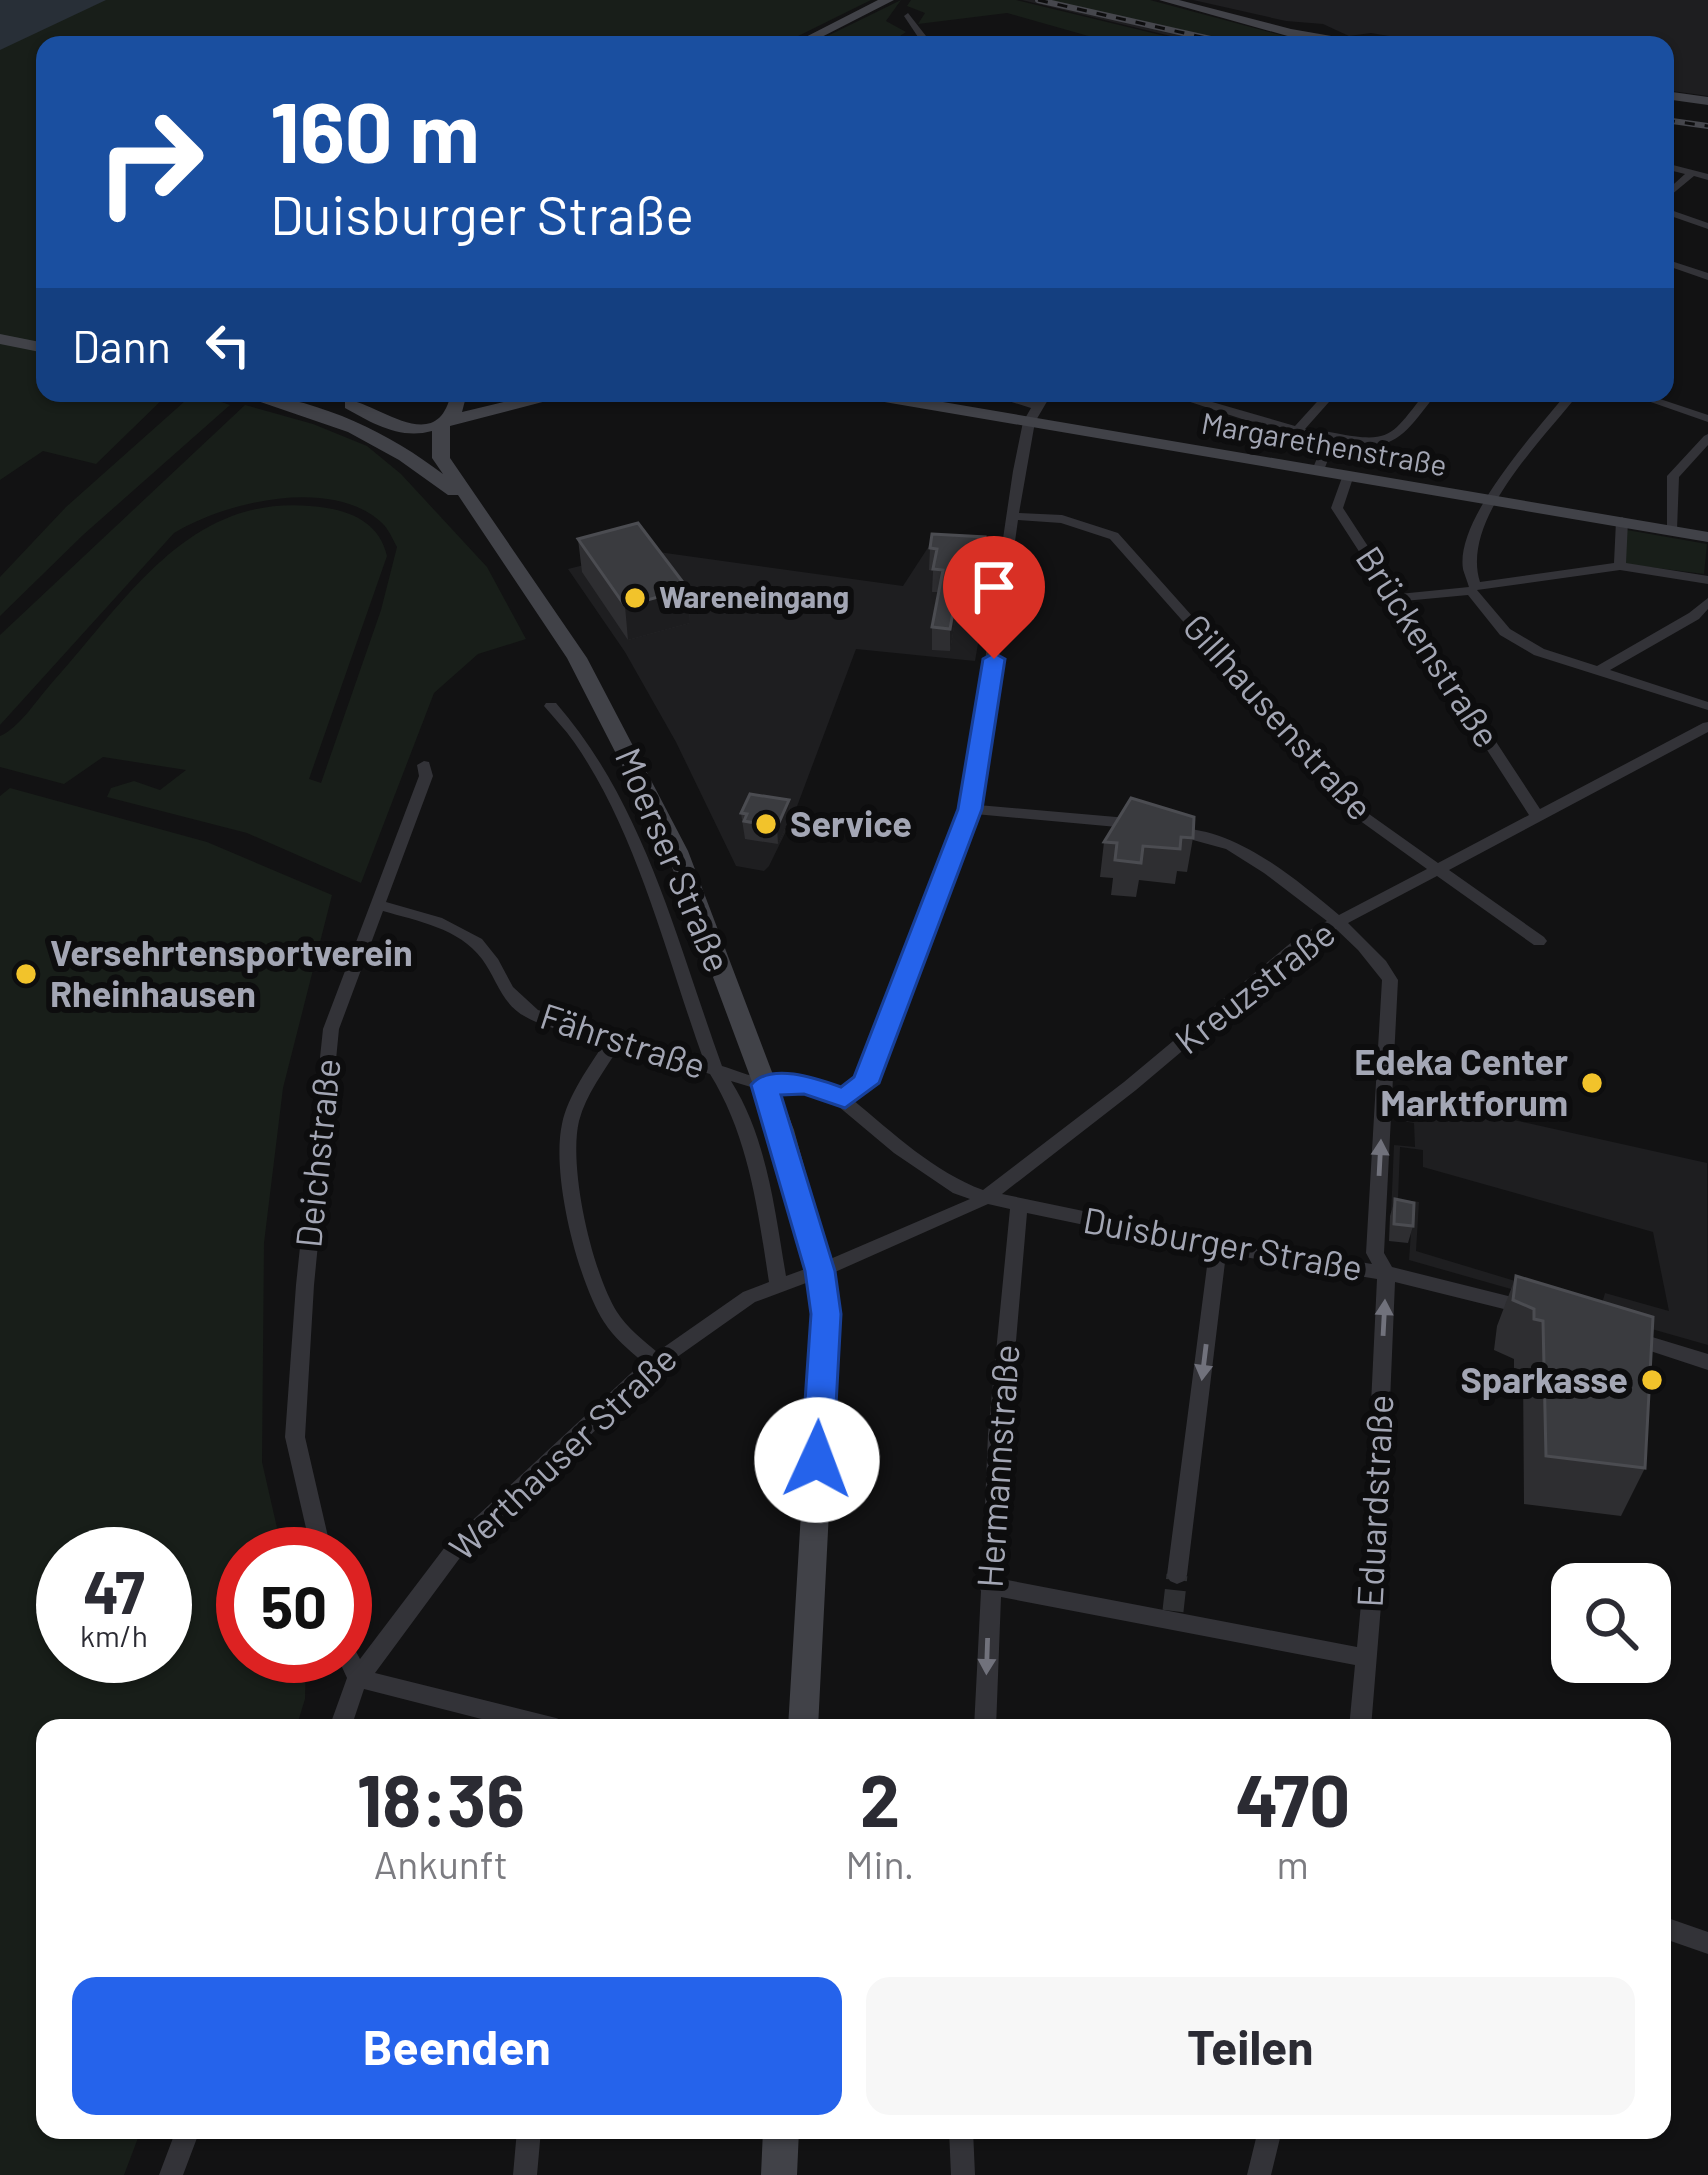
<!DOCTYPE html>
<html lang="de">
<meta charset="utf-8">
<style>
body{margin:0;font-family:Barlow,sans-serif;background:#f7f7f7;color:#2b2b33;height:100vh;display:flex;flex-direction:column;font-size:45px;white-space:nowrap}
*{box-sizing:border-box;margin:0}
p{font-size:39px;color:#7c7c81}
.icon{flex:none;width:66px;height:66px;fill:none;stroke:currentColor;stroke-width:2;stroke-linecap:round;stroke-linejoin:round}
.map{position:relative;flex:1;overflow:hidden}
.panel{position:absolute;left:36px;top:1719px;width:1635px;height:420px;display:flex;flex-direction:column;background:#fff;border-radius:24px;box-shadow:0 3px 9px #0004}
.panel>*{flex:none}
.guide{position:absolute;left:36px;top:36px;width:1638px;height:366px;border-radius:24px;box-shadow:0 3px 9px #0004;background:#1a4fa0;color:#fff;overflow:hidden}
.fabs{position:absolute;left:1551px;top:1563px;display:grid;gap:24px}
.fabs a{display:grid;place-items:center;width:120px;height:120px;border-radius:24px;background:#fff;box-shadow:0 3px 9px #0004;font-size:60px}
.speed{position:absolute;left:36px;top:1527px;display:flex;gap:24px;font-size:60px;font-weight:700;text-align:center}
.speed>*{display:grid;place-content:center;width:156px;height:156px;border-radius:50%;background:#fff;box-shadow:0 3px 9px #0004;line-height:1}
.speed small{font-size:30px;font-weight:400}
.speed .limit{border:18px solid #d22;background:#fff;color:#111}
.pin{position:absolute;display:grid;place-items:center;width:102px;height:102px;color:#fff;margin:-123px -51px;border-radius:50% 50% 50% 0;rotate:-45deg;box-shadow:0 0 12px #0007}
.pin .icon{rotate:45deg}
.me{position:absolute;width:132px;margin:-66px;rotate:2deg;stroke-linejoin:round;filter:drop-shadow(0 0 9px #0008)}
.turn{display:flex;align-items:center;gap:42px;height:252px;padding:0 36px;font-size:54px}
.turn .icon{width:156px;height:156px;stroke-width:2.5}
.turn b{display:block;font-size:84px;line-height:102px}
.then{display:flex;align-items:center;height:114px;padding:0 36px;background:#0003;gap:24px;font-size:45px}
.eta{display:flex;justify-content:space-evenly;align-items:center;height:204px;text-align:center}
.eta b{font-size:72px;font-weight:700;line-height:84px}
.primary-button{display:flex;gap:24px;margin-top:auto;padding:24px 36px}
.primary-button a{flex:1;height:138px;border-radius:24px;background:#2563eb;color:#fff;font-size:48px;font-weight:700;line-height:138px;text-align:center}
.primary-button a+a{background:#f7f7f7;color:#2b2b33}
.map>svg:first-child{display:block}
.built{fill:#1e1e20;fill-rule:evenodd}
.green{fill:#181e19;fill-rule:evenodd}
.water{fill:#282f37}
.lines{fill:none;stroke-linecap:round;stroke-linejoin:round}
.street-tunnel{stroke:#2f3033;stroke-width:21;stroke-dasharray:21 10;stroke-linecap:butt}
.street{fill:#333338;fill-rule:evenodd}
.secondary{fill:#414248;fill-rule:evenodd}
.rail-casing{stroke:#46474d;stroke-width:6}
.rail{stroke:#0d0d0e;stroke-width:3;stroke-dasharray:10;stroke-linecap:butt}
.wall{fill:#2e2e31}
.shaded-wall{fill:#1d1d1f}
.building{fill:#3a3b3f;stroke:#4b4c51;stroke-width:3}
.oneway{fill:#71727c}
.route{fill:#2563eb;stroke:#184099;stroke-width:3}
.poi-dot{fill:#f2c32b;stroke:#0d0d0e;stroke-width:4.5}
.labels{text-anchor:middle;stroke-width:12;stroke-linejoin:round;paint-order:stroke}
.far-street-label{font-size:30px;fill:#a3a6b4;stroke:#0d0d0e}
.far-poi-label{font-size:30px;font-weight:bold;fill:#a3a6b4;stroke:#0d0d0e;text-anchor:start}
.street-label{font-size:36px;fill:#a3a6b4;stroke:#0d0d0e}
.poi-label{font-size:36px;font-weight:bold;fill:#a3a6b4;stroke:#0d0d0e;text-anchor:start}
</style>
<div class="map">
<svg width="1708" height="2175" viewBox="0 0 1708 2175">
<rect width="100%" height="100%" fill="#121213"/>
<!-- built -->
<path class="built" d="M1022,0H1046L1249,45L1179,38Z
M1193,0H1708V96L1665,90V45H1442L1371,33L1349,36L1323,24L1286,21Z
M929,546L993,557L975,661L856,649L793,817L769,866L764,871L736,866L676,742L625,652L568,569L644,550L903,586Z
M1402,1095L1707,1163L1708,1345L1409,1260L1412,1218L1391,1215L1394,1145L1415,1147L1414,1123L1396,1120ZM1400,1147L1423,1150V1167L1653,1232L1669,1311L1605,1293L1601,1307L1416,1251L1419,1202L1398,1199Z"/>
<!-- green -->
<path class="green" d="M101,0H871L780,45H45V393H169L96,464L43,451L0,480V45Z
M901,0L886,21L906,32L887,45H809Z
M911,0H1016L1202,45H1120L1007,13L918,24L925,13L907,6Z
M1046,0H1150L1288,37L1345,45H1249Z
M194,393L230,405L83,535L0,616V577L66,507Z
M245,405L313,424L367,446L401,474L487,567L526,639L478,654L434,693L361,883L247,833L107,797L111,788L134,781L160,790L186,770L103,757L64,784L0,767V736C18,729 36,701 50,685C130,597 192,486 327,508C357,513 380,526 387,556L309,779L321,783L381,610L397,547C393,540 388,528 382,523C332,476 225,502 174,533L0,725V635Z
M1627,530L1707,544L1704,574L1626,564L1623,561Z
M10,788L207,842L332,895L283,1088L264,1243L262,1462L283,1554H243V1656H306L305,1699L296,1728H45V2130H141L124,2175H0V796ZM63,1554H165V1656H63Z"/>
<!-- water -->
<path class="water" d="M0,0H106L0,50Z"/>
<g class="lines">
<!-- street-tunnel -->
<path class="street-tunnel" d="M1173,1611L1177,1575"/>
<!-- street -->
<path class="street" d="M908,13L926,36L953,45H939L920,40L904,16Z
M1665,163L1708,174V180L1694,176L1665,200V192L1685,174L1665,169Z
M1665,208L1708,223V229L1665,214Z
M1665,259L1708,273V280L1665,265Z
M983,393H1002L1035,402L1040,393H1052L1035,422L1019,513L1062,515L1118,533L1369,814L1438,863L1529,815L1331,508L1344,472L1354,475L1343,508L1399,594L1469,587C1469,586 1463,570 1463,569C1455,519 1536,431 1567,393H1579C1543,440 1460,519 1480,582L1614,563L1616,521L1622,517L1628,521L1626,563L1708,576V584L1620,570L1477,590L1510,629L1544,649L1597,666L1689,613L1708,598V609L1699,619L1610,670L1708,702V710L1534,655L1500,635L1468,595L1404,601L1540,809L1703,723L1708,722V732L1449,870L1544,937L1547,941L1544,945H1534L1437,876L1348,923L1386,961L1398,980L1384,1253L1392,1267L1524,1300L1530,1302L1533,1307L1530,1312L1524,1314L1395,1282L1382,1593L1371,1728H1349L1355,1665L1001,1597L996,1728H974L981,1591L978,1585L982,1578L988,1434L1010,1209L988,1204L826,1276L816,1277L814,1280L755,1302L663,1367L462,1555L375,1673L556,1718L564,1721L567,1728H517L364,1689L351,1728H329L347,1678L337,1656H345V1642L352,1644L360,1659L448,1543L643,1362C629,1350 614,1338 604,1322C577,1279 551,1174 562,1124C568,1095 589,1067 605,1042C581,1035 547,1029 526,1017C501,1004 497,979 482,959C459,928 417,921 383,911L339,1029L314,1285L305,1437L332,1554H312L285,1437L296,1285L323,1029L419,776L417,765L424,761L429,762L433,776L386,902L442,918L482,939L498,959L513,987L538,1010L704,1061C666,956 638,834 574,742C565,729 554,718 544,706L546,703H556C645,805 677,942 722,1066C735,1070 749,1076 762,1078C790,1083 817,1075 842,1091L858,1080L963,809L1013,471L1023,422L1031,408ZM1018,520L1061,523L1110,539L1359,820L1427,869L1339,915C1292,876 1234,826 1171,828L1169,831L1171,834L1226,849L1264,873L1327,921L1299,936L1124,1082L983,1190C934,1172 893,1133 853,1100L873,1083L975,814L1139,829L1146,824L1139,819L978,805ZM1336,929L1358,950L1382,980L1366,1253L1372,1264L1218,1239L1002,1194L1136,1090L1309,944ZM619,1047L710,1074C749,1137 758,1211 769,1282L743,1292L657,1352C643,1340 627,1328 617,1312C592,1272 568,1167 579,1121C586,1094 605,1070 619,1047ZM731,1081L764,1091H805L826,1096L894,1153L953,1193L970,1199L814,1266L812,1269L808,1268L786,1276C775,1211 767,1138 731,1081ZM1027,1213L1209,1251L1167,1575L1170,1581L1177,1584L1184,1581L1187,1575L1226,1254L1377,1279L1362,1593L1357,1647L1002,1579L1008,1434Z
M1163,393H1181L1295,426L1325,393H1337L1305,429C1315,431 1326,431 1335,433C1391,444 1391,436 1425,393H1437C1402,437 1396,454 1335,442L1324,470L1318,474L1312,470L1325,440L1242,419Z
M1625,393H1642L1708,415V422Z
M1708,434V445L1679,477L1677,530L1671,534L1667,533V476L1704,436Z
M1629,1330L1708,1354V1370L1623,1342L1620,1337L1623,1332Z
M1662,1916L1708,1932V1954L1662,1938Z
M176,2130H200L183,2175H159Z
M517,2130H541L537,2175H513Z
M949,2130H973L975,2175H951Z
M1258,2130H1282L1271,2175H1247Z"/>
<!-- secondary -->
<path class="secondary" d="M878,0H894L806,45H790Z
M1159,0H1179L1291,29L1383,45L1291,37Z
M1665,91L1708,97V105L1665,99Z
M0,334L45,343V353L0,344Z
M234,393C307,393 386,430 443,474L432,458V431C400,440 372,423 345,408V400C374,399 437,460 451,393H467L462,412L541,393H577L450,426V458L587,658L688,851L794,1130L833,1271L839,1314L818,1728H788L813,1314L807,1271L770,1130L666,851L567,658L458,495H448L399,460L348,432Z
M357,393H401C392,401 366,401 357,393Z
M853,393H890L1708,532V542L861,398Z
M763,2130H799L797,2175H761Z"/>
<!-- rail casing -->
<g class="rail-casing">
<path id="rail" d="M1038,0L1237,45
M1665,120L1708,126"/>
</g>
<!-- rail -->
<use href="#rail" class="rail"/>
</g>
<!-- wall -->
<path class="wall" d="M985,537L982,574L963,572L950,651L932,650V627L939,592H932L933,571L929,570L930,548Z
M578,539L688,589L690,623L628,640L582,572Z
M1131,798L1193,838L1187,872L1177,871L1175,884L1139,880L1136,897L1111,895L1113,878L1100,877L1104,842Z
M789,800L790,818L778,844L745,839L741,813Z
M1395,1199L1413,1226L1408,1243L1389,1241L1390,1216Z
M1516,1276L1645,1468L1621,1516L1524,1504L1523,1370L1514,1368V1359L1494,1350L1497,1326Z"/>
<!-- shaded-wall -->
<path class="shaded-wall" d="M964,550L963,572L950,651V629Z
M688,589L690,623L628,640L625,606Z
M789,800L790,818L778,844L777,827Z"/>
<!-- building -->
<path class="building" d="M638,523L688,589L625,606L578,539Z
M932,534L985,537L983,551L964,550L950,629L932,627L943,570L933,569L937,549L930,548Z
M750,794L789,800L777,827L744,821L747,814L741,813Z
M1131,798L1194,817L1193,838L1181,837L1180,849L1143,846L1141,863L1115,860L1117,843L1104,842Z
M1395,1199L1414,1203L1413,1226L1394,1224Z
M1516,1276L1653,1317L1645,1468L1546,1456L1543,1321L1534,1319V1309L1513,1300Z"/>
<!-- one-way arrows -->
<defs><path id="oneway-solid" d="M-6-.8H1V-3.2L6.5 0L1 3.2V.8H-6Z" transform="scale(3)"/></defs>
<g class="oneway">
<use href="#oneway-solid" transform="translate(1380 1158) rotate(-87)"/>
<use href="#oneway-solid" transform="translate(1384 1318) rotate(-87)"/>
<use href="#oneway-solid" transform="translate(1204 1362) rotate(97)"/>
<use href="#oneway-solid" transform="translate(987 1656) rotate(92)"/>
</g>
<!-- route -->
<path class="route" d="M994,653L1005,659L982,809L879,1083L845,1108L804,1094L781,1095L835,1271L841,1314L833,1460L828,1470L817,1474L805,1470L801,1460L811,1314L805,1271L751,1085C770,1062 816,1078 841,1087L854,1077L958,809L983,659Z"/>
<!-- markers -->
<g class="poi-dot">
<circle cx="635" cy="598" r="12"/>
<circle cx="766" cy="824" r="12"/>
<circle cx="26" cy="974" r="12"/>
<circle cx="1592" cy="1083" r="12"/>
<circle cx="1652" cy="1380" r="12"/>
</g>
<g class="labels">
<!-- far-street labels -->
<g class="far-street-label">
<text transform="translate(1324 445) rotate(10)" y="10">Margarethenstraße</text>
</g>
<!-- far-poi labels -->
<g class="far-poi-label">
<text x="659" y="608">Wareneingang</text>
</g>
<!-- street labels -->
<g class="street-label">
<text transform="translate(1428 647) rotate(57)" y="13">Brückenstraße</text>
<text transform="translate(1278 717) rotate(48)" y="13">Gillhausenstraße</text>
<text transform="translate(673 860) rotate(67)" y="13">Moerser Straße</text>
<text transform="translate(1255 987) rotate(-38)" y="13">Kreuzstraße</text>
<text transform="translate(623 1041) rotate(18)" y="13">Fährstraße</text>
<text transform="translate(318 1153) rotate(-84)" y="13">Deichstraße</text>
<text transform="translate(1223 1244) rotate(10)" y="13">Duisburger Straße</text>
<text transform="translate(563 1453) rotate(-43)" y="13">Werthauser Straße</text>
<text transform="translate(998 1466) rotate(-86)" y="13">Hermannstraße</text>
<text transform="translate(1375 1501) rotate(-87)" y="13">Eduardstraße</text>
</g>
<!-- poi labels -->
<g class="poi-label">
<text x="790" y="837">Service</text>
<text x="50" y="966">Versehrtensportverein<tspan x="50" dy="41">Rheinhausen</tspan></text>
<text x="1568" y="1075" text-anchor="end">Edeka Center<tspan x="1568" dy="41">Marktforum</tspan></text>
<text x="1628" y="1393" text-anchor="end">Sparkasse</text>
</g>
</g>
</svg>
<div class="fabs">
<a><svg class="icon" aria-label="search" viewBox="0 0 24 24"><circle cx="10" cy="10" r="6"/><path d="M15 15l6 6"/></svg></a>
</div>
<div class="speed"><div>47<small>km/h</small></div><div class="limit">50</div></div>
<div class="pin" style="left:994px;top:659px;background:#d93025"><svg class="icon" aria-label="arrive" viewBox="0 0 24 24"><path d="M6 21V4h12l-3 4 3 4H6"/></svg></div>
<svg class="me" style="left:817px;top:1460px" viewBox="-20 -20 40 40"><circle r="19" fill="#fff"/><path d="M0-13L10 11 0 6-10 11z" fill="#2563eb"/></svg>
<div class="guide">
<div class="turn"><svg class="icon" aria-label="right" viewBox="0 0 24 24"><path d="M7 20v-9h11M14 6l5 5-5 5"/></svg><div><b>160 m</b>Duisburger Straße</div></div>
<div class="then">Dann<svg class="icon" aria-label="left" viewBox="0 0 24 24"><path d="M17 20v-9H6M10 6l-5 5 5 5"/></svg></div>
</div>
<section class="panel">
<div class="eta">
<div><b>18:36</b><p>Ankunft</p></div>
<div><b>2</b><p>Min.</p></div>
<div><b>470</b><p>m</p></div>
</div>
<div class="primary-button"><a>Beenden</a><a>Teilen</a></div>
</section>
</div>
